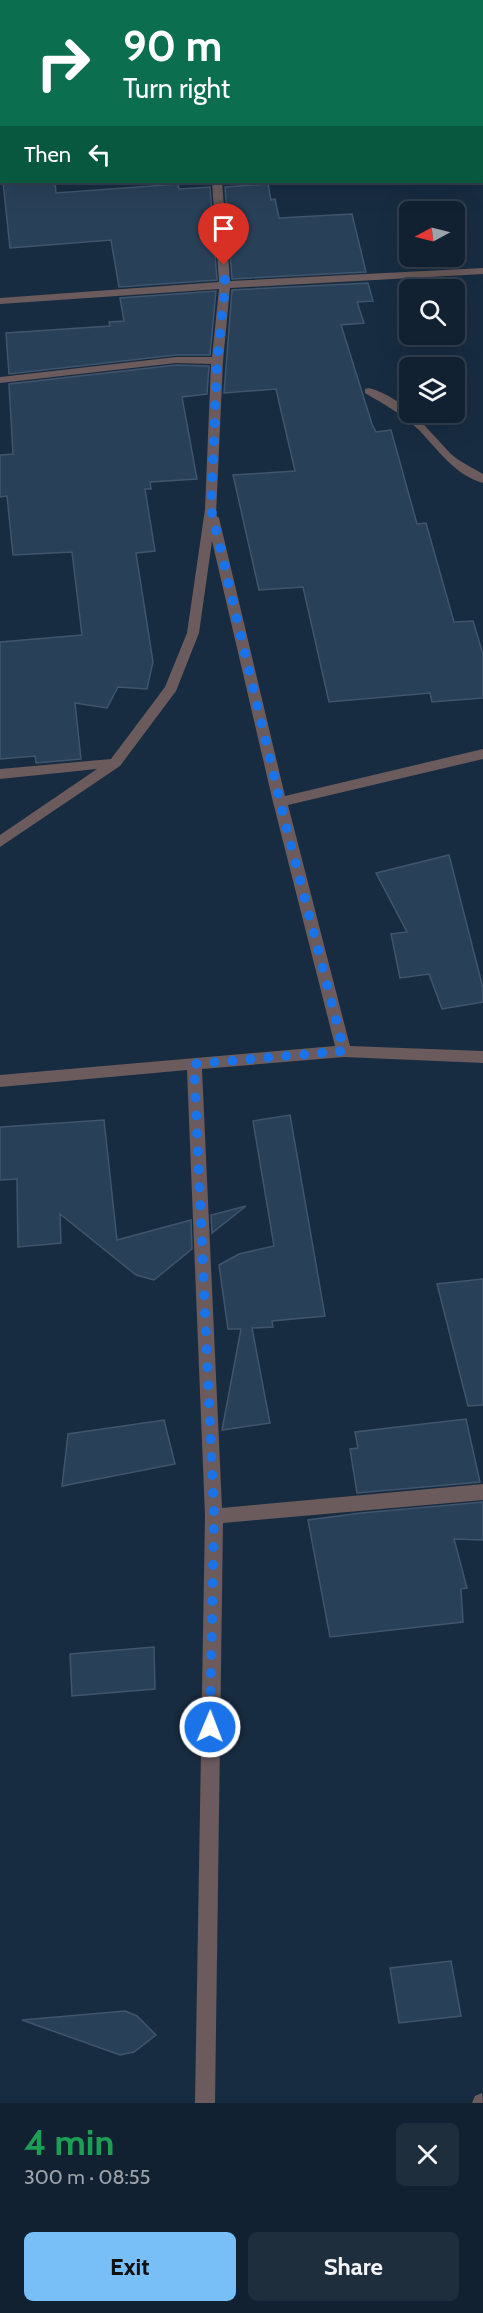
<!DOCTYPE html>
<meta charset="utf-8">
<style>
body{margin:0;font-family:Cabin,sans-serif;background:#1f2e3d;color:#f1f3f6;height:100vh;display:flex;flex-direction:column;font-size:22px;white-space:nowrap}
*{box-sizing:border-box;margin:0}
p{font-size:20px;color:#9ca3ab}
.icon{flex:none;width:33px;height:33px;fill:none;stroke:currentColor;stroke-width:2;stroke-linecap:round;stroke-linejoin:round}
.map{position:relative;height:2103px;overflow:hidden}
.side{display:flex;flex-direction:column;background:#122131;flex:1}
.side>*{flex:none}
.banner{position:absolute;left:0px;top:0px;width:483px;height:183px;box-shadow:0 6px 24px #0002,0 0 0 2px #313e4d;background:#0b6e4f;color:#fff;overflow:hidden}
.needle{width:39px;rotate:263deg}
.fabs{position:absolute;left:399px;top:201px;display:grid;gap:12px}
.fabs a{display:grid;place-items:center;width:66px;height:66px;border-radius:9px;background:#122131;box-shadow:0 6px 24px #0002,0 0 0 2px #313e4d;font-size:30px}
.pin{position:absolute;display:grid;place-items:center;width:51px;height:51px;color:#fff;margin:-62px -26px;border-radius:50% 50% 50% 0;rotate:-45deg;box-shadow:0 0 6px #0007}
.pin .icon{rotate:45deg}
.me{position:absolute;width:66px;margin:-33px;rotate:1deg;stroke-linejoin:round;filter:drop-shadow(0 0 4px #0008)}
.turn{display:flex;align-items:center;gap:21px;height:126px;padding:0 24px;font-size:27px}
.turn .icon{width:78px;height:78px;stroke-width:2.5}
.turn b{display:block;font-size:42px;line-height:51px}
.then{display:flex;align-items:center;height:57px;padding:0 24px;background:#0003;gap:12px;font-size:22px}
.round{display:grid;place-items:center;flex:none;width:63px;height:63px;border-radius:9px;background:#1f2e3d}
.headline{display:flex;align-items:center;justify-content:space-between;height:102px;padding:0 24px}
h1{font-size:36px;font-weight:800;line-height:45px;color:#1e9e55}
.button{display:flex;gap:12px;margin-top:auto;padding:12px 24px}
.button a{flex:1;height:69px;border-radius:9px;background:#78bff8;color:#111;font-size:24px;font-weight:800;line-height:69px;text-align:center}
.button a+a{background:#1f2e3d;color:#f1f3f6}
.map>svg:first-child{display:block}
.building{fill:#294059;stroke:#40556c;stroke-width:1.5}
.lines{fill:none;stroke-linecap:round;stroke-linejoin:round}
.lane{fill:#6b5b5c;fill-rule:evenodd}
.street{fill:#6b5b5c;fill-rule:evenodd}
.route{stroke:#1a73e8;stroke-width:10;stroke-dasharray:0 18}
</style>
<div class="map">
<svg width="483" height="2103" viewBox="0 0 483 2103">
<rect width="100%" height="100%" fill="#182c41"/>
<!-- building -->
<path class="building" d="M3,182H55L56,193L178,184L179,189L210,187L217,280L119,287L111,240L10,248Z
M268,184L271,200L275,199L279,218L352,214L366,272L232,279L225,187Z
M368,283L373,301L357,302L364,323L341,325L372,424L376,432L391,430L417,524L426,523L454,622L473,621L483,654V698L432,702L430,693L329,702L303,587L259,590L233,475L295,471L276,389L224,393L232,290Z
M216,291L210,355H176L9,374L6,333L110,326L109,322L124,321L120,298Z
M176,365L209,366L207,394L182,397L197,479L150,482L151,489H145L155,551L136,553L153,662L147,689L118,687L107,708L75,703L81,759L36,763L35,756L0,759V642L82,635L72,552L13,555L7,496L0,497V455L13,454L9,384Z
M449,855L483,988V1002L442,1009L429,974L400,978L391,934L407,932L376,873Z
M290,1115L325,1316L272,1321L273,1327L252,1328L270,1423L222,1430L241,1329H228L219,1265L239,1254L274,1246L253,1121Z
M104,1120L117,1240L191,1220L192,1249L154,1280L136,1275L60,1214L61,1243L18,1247L17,1179L0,1180V1127Z
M246,1206L212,1233L211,1215Z
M483,1279V1405L468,1406L437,1284Z
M466,1419L480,1482L357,1493L350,1449L358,1448L355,1432Z
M164,1420L175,1464L62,1486L68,1434Z
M483,1502V1540L454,1539L467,1588L461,1589L463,1622L330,1637L308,1520L361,1513Z
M154,1647L155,1689L72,1696L70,1654Z
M451,1961L461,2016L399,2023L390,1968Z
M125,2011L137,2016L156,2035L134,2052L120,2055L22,2020Z"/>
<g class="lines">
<!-- lane -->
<path class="lane" d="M369,388C405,398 426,428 451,454C460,462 473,468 483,474V483C455,475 438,450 419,430C403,415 384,404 365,393V389Z"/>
<!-- street -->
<path class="street" d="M213,0H223V2H213Z
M392,0H402V2H393Z
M0,74H2V80H0Z
M482,77H483V83H482Z
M482,140H483V148H482Z
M0,151H2L0,158Z
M212,182H222L230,281L483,268V274L230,288L223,361L216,515L219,518L285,796L483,749V759L288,805L350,1046L483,1051V1063L344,1057L202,1069L222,1508L483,1484V1500L223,1523L215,2103H195L205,1516L187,1070L0,1087V1075L335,1046L273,802L212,541L199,633L176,691L120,766L0,847V835L97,769L0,779V769L111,759L165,687L187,633L205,509L211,364L176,363L0,383V377L176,357H212L219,289L0,304V298L219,282Z
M482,2093L483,2103H472L475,2096Z"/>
</g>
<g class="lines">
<!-- route -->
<path class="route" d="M210,1727L214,1516L194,1064L344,1051L280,802L211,509L217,361L225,286L224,265"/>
</g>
</svg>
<div class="fabs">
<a><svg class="needle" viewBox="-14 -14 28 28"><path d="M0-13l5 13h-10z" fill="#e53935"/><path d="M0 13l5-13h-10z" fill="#9ca3ab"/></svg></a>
<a><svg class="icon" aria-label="search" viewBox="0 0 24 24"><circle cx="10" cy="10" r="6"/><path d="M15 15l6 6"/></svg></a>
<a><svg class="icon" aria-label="layers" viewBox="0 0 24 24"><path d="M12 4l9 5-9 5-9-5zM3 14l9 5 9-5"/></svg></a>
</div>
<div class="pin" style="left:224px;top:265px;background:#d93025"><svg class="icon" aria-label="arrive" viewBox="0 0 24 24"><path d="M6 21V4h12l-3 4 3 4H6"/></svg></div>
<svg class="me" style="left:210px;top:1727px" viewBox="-20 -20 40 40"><circle r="17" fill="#1a73e8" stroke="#fff" stroke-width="3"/><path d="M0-11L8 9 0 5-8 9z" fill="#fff"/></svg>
<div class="banner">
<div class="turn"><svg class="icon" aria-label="right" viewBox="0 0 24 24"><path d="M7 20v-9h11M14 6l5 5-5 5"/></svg><div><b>90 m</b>Turn right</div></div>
<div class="then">Then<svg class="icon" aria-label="left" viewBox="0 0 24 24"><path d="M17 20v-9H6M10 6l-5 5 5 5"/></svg></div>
</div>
</div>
<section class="side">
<div class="headline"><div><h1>4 min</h1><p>300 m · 08:55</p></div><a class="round"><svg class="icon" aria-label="close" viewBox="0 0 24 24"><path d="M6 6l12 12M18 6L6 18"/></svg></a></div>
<div class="button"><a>Exit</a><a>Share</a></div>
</section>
